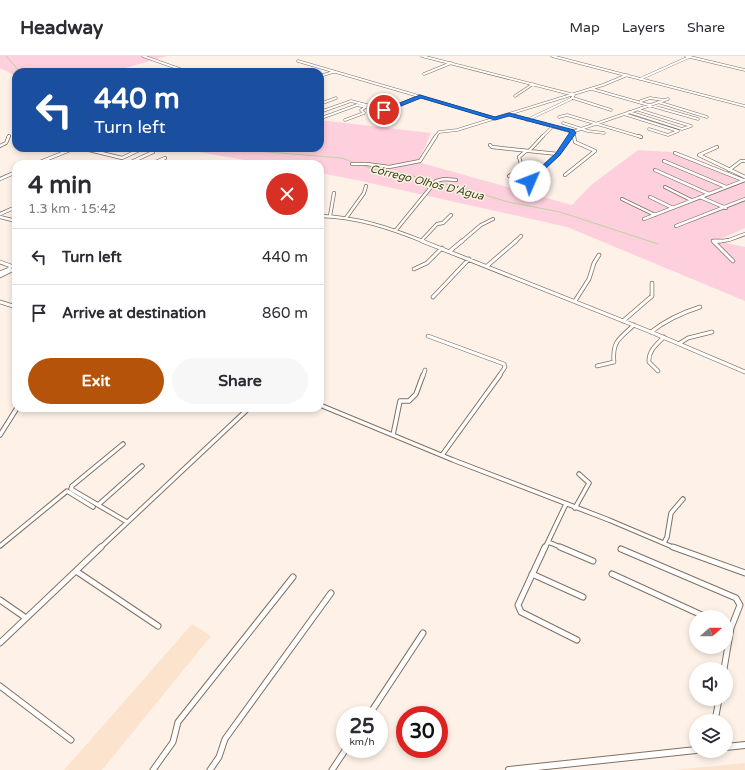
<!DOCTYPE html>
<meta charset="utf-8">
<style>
body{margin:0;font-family:"Varela Round",sans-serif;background:#f7f7f7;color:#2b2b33;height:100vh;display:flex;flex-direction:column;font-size:15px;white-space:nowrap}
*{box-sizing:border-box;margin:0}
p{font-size:13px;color:#7c7c81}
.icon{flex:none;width:22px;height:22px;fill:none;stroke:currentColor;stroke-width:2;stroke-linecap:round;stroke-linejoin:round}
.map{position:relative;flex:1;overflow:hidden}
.side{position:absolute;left:12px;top:104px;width:312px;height:252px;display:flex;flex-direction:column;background:#fff;border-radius:12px;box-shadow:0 2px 6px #0003}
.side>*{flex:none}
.banner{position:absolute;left:12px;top:12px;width:312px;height:84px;border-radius:12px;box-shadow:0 2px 6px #0003;background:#1a4fa0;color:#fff;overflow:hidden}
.needle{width:26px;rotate:70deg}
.tools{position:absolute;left:689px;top:554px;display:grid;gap:8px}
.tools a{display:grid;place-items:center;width:44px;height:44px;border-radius:50%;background:#fff;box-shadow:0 2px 6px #0003;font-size:20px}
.speed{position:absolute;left:336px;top:650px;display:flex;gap:8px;font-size:20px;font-weight:700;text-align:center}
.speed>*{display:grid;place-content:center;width:52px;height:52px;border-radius:50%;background:#fff;box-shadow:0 2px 6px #0003;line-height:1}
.speed small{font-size:10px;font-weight:400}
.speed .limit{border:6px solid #d22;background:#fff;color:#111}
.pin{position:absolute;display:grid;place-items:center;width:34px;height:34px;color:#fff;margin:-17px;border:2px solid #fff;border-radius:50%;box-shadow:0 1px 4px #0007}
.me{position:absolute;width:44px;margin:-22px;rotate:46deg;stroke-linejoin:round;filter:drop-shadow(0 0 3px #0008)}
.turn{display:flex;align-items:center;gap:14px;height:84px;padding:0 16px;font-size:18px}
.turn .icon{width:52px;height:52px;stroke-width:2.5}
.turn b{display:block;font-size:28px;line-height:34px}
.round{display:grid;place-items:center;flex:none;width:42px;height:42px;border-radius:21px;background:#f7f7f7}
.head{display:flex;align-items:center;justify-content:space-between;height:68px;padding:0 16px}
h1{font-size:24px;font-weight:700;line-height:30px}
.button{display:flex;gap:8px;margin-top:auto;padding:8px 16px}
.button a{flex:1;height:46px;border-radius:24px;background:#b45309;color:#fff;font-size:16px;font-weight:700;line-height:46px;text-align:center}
.button a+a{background:#f7f7f7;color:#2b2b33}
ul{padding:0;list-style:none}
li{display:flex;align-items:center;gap:12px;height:56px;padding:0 16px;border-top:1px solid #e1e1e2}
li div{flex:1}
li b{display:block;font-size:15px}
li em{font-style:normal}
header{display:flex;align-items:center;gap:24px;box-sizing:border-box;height:56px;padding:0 20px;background:#fff;border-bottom:1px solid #e1e1e2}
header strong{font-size:19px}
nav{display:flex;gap:22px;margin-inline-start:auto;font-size:14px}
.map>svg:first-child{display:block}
.built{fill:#fce3cd}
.green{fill:#fed0dd}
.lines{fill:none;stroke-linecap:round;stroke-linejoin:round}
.stream{stroke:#bbd3a0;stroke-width:1}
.minor-far4-casing{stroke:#817062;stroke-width:3}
.minor-far3-casing{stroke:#817062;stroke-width:4}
.minor-far2-casing{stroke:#817062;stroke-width:4.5}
.minor-far1-casing{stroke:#817062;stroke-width:5.5}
.minor-casing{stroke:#817062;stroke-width:7}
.major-casing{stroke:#817062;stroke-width:8}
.minor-far4{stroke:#fff;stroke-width:2}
.minor-far3{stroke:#fff;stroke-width:2.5}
.minor-far2{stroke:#fff;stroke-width:3}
.minor-far1{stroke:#fff;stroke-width:3.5}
.minor{stroke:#fff;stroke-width:5}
.major{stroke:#fff;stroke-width:6}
.route{fill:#1a73e8;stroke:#114b97}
.labels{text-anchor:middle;stroke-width:3;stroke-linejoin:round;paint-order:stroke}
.far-water-label{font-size:11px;font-style:italic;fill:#324812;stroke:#fef2e8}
</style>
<header>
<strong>Headway</strong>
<nav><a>Map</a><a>Layers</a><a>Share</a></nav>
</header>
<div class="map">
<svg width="745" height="714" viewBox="0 0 745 714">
<rect width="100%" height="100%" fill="#fef2e8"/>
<!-- built -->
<path class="built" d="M192,568L211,580L102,714H64Z
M745,707V714H673Z"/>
<!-- green -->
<path class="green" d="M0,0H167L111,16H16V20L0,12Z
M320,64L431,77L418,106L572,149L591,129L638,94L671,96L745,127V172L716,185L745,191V245L567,171L361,125L320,117V108H267L176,92H320Z"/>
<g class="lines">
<!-- stream -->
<path class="stream" d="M6,0L20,16
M238,92L244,94L342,102L355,107
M362,109L372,113L401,117L469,134L508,146L560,156L658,188"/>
<!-- minor-far4 casing -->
<g class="minor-far4-casing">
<path id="minor-far4" d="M143,0L188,16
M422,0L574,39L571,43L527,64
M552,0L745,50
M686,0L745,14
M298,5L494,62
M424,18L451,7
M320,20L333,16
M640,23L689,1
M592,33L698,63
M515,40L533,28
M573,42L611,54
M641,45L650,42L663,44
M658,46L707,61
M320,48L336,42
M320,56L351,45L386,54L420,40
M629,56L682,73L691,70L639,54
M509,58L572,76L668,43
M624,58L678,75L668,79L649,73
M324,61L357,49L366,51L361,54L364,57L345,64
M559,61L567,59L641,81
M563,67L588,75L604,77
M573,77L574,81
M8,81L9,80
M435,81L439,76L457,74L603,29L627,19
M542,81L552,71
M570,81L573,76"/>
</g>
<!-- minor-far3 casing -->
<g class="minor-far3-casing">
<path id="minor-far3" d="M543,80L529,95L558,98
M639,80L641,81
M490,89L492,91L529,95
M0,90L6,87L9,80
M717,91L699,99L745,121
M81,92L122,102L137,95L131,92
M675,97L743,124
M664,105L726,131
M35,108L75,92
M112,108L119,106L126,108
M127,108L153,96
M151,108L165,102
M352,108H367L389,111L420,105L436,80
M655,114L709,138
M729,114L741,105H745
M565,119L595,95L575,86L574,80
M509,120L519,114L521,108L519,101L526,95
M0,123L16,116
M538,131L530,124L558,98L571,80
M665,131L691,144
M650,141L673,152
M700,141L726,152
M622,143L655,159
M0,158L16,151
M320,160C358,161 390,172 425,186
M330,160L334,137
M0,161L16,165
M346,162L364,137L366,130
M644,163L745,124
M676,170L745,143
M396,174L436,125L444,123L456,124
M422,184L437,168L443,167L451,159
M461,186L481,169L493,163
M515,186L521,180
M714,186L729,184L745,178"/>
</g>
<!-- minor-far2 casing -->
<g class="minor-far2-casing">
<path id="minor-far2" d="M422,185L651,276L745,316
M721,185H713L733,205
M450,195L462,185
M0,206L11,210L9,213L0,217
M487,210L516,185
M414,213L427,207L442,192
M0,220L16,212
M433,241L469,203
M575,245L589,223L594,207L599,199
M0,246L16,251
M623,265L652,240V227
M651,276C666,264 681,257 700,251
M428,280L504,308L505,311L499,320
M680,287L688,282L712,276
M597,310L614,306C612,285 620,282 634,269
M658,315L649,306C648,295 657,288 664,281
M423,320L425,314"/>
</g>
<!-- minor-far1 casing -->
<g class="minor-far1-casing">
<path id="minor-far1" d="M320,349L453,404L609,464L675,492
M0,379L17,352
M393,379L400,345H409L416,338L423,319
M123,388L72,430L71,433L127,466
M442,399L500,319
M98,449L142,410
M575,452L589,427L579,418
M548,486L563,492
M664,487L667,481L671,457L683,443
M0,490L67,435L93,451
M100,492L249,352
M545,492L566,448"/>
</g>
<!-- minor casing -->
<g class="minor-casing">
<path id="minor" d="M545,491L518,549L521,556L577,584
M560,491L593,505
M673,491L745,517
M621,493L736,542L740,549L731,572L724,613
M76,515L158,570
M532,518L583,541
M612,518L706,561
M0,544L26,562
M0,587L101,491
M0,630L71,684
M369,659L423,577
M715,665L719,643
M153,714L173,686L178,666L293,521
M210,714L219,701L225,683L331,537
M332,714L346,693"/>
</g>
<!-- major casing -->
<g class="major-casing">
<path id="major" d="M726,691L745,689
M509,714L696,694"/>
</g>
<!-- minor-far4 -->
<use href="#minor-far4" class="minor-far4"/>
<!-- minor-far3 -->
<use href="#minor-far3" class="minor-far3"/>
<!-- minor-far2 -->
<use href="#minor-far2" class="minor-far2"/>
<!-- minor-far1 -->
<use href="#minor-far1" class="minor-far1"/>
<!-- minor -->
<use href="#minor" class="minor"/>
<!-- major -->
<use href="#major" class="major"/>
</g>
<!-- route -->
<path class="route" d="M420,39L495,61L509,57L574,74L576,77L560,99L530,127L527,125V124L556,97L570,76L509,60L495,64L421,42L386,56L382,54Z"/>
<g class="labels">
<!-- far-water labels -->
<g class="far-water-label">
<text transform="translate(427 126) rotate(14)" y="4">Córrego Olhos D'Água</text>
</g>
</g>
</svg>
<div class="tools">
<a><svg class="needle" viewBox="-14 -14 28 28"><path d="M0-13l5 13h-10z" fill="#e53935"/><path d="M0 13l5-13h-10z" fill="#7c7c81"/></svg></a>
<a><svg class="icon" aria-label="sound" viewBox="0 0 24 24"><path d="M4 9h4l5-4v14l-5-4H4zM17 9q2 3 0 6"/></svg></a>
<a><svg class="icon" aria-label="layers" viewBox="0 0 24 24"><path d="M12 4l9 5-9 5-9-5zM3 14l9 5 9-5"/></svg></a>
</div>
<div class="speed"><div>25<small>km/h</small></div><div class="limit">30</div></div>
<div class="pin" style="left:384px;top:54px;background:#d93025"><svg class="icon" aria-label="arrive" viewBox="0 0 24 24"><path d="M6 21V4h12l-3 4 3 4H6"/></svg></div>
<svg class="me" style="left:530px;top:125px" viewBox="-20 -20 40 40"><circle r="19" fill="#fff"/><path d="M0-13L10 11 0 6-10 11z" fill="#1a73e8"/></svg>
<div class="banner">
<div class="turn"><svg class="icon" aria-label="left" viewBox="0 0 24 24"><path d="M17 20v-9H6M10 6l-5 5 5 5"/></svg><div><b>440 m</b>Turn left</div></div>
</div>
<section class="side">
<div class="head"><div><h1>4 min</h1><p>1.3 km · 15:42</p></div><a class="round" style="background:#d93025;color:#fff"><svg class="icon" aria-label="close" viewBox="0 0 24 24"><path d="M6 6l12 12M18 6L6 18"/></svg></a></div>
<ul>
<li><svg class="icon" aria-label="left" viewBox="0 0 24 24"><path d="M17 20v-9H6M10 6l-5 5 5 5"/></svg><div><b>Turn left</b></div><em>440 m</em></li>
<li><svg class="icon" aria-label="arrive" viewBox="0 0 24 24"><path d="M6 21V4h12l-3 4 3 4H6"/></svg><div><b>Arrive at destination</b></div><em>860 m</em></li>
</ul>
<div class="button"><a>Exit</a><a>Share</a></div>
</section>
</div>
